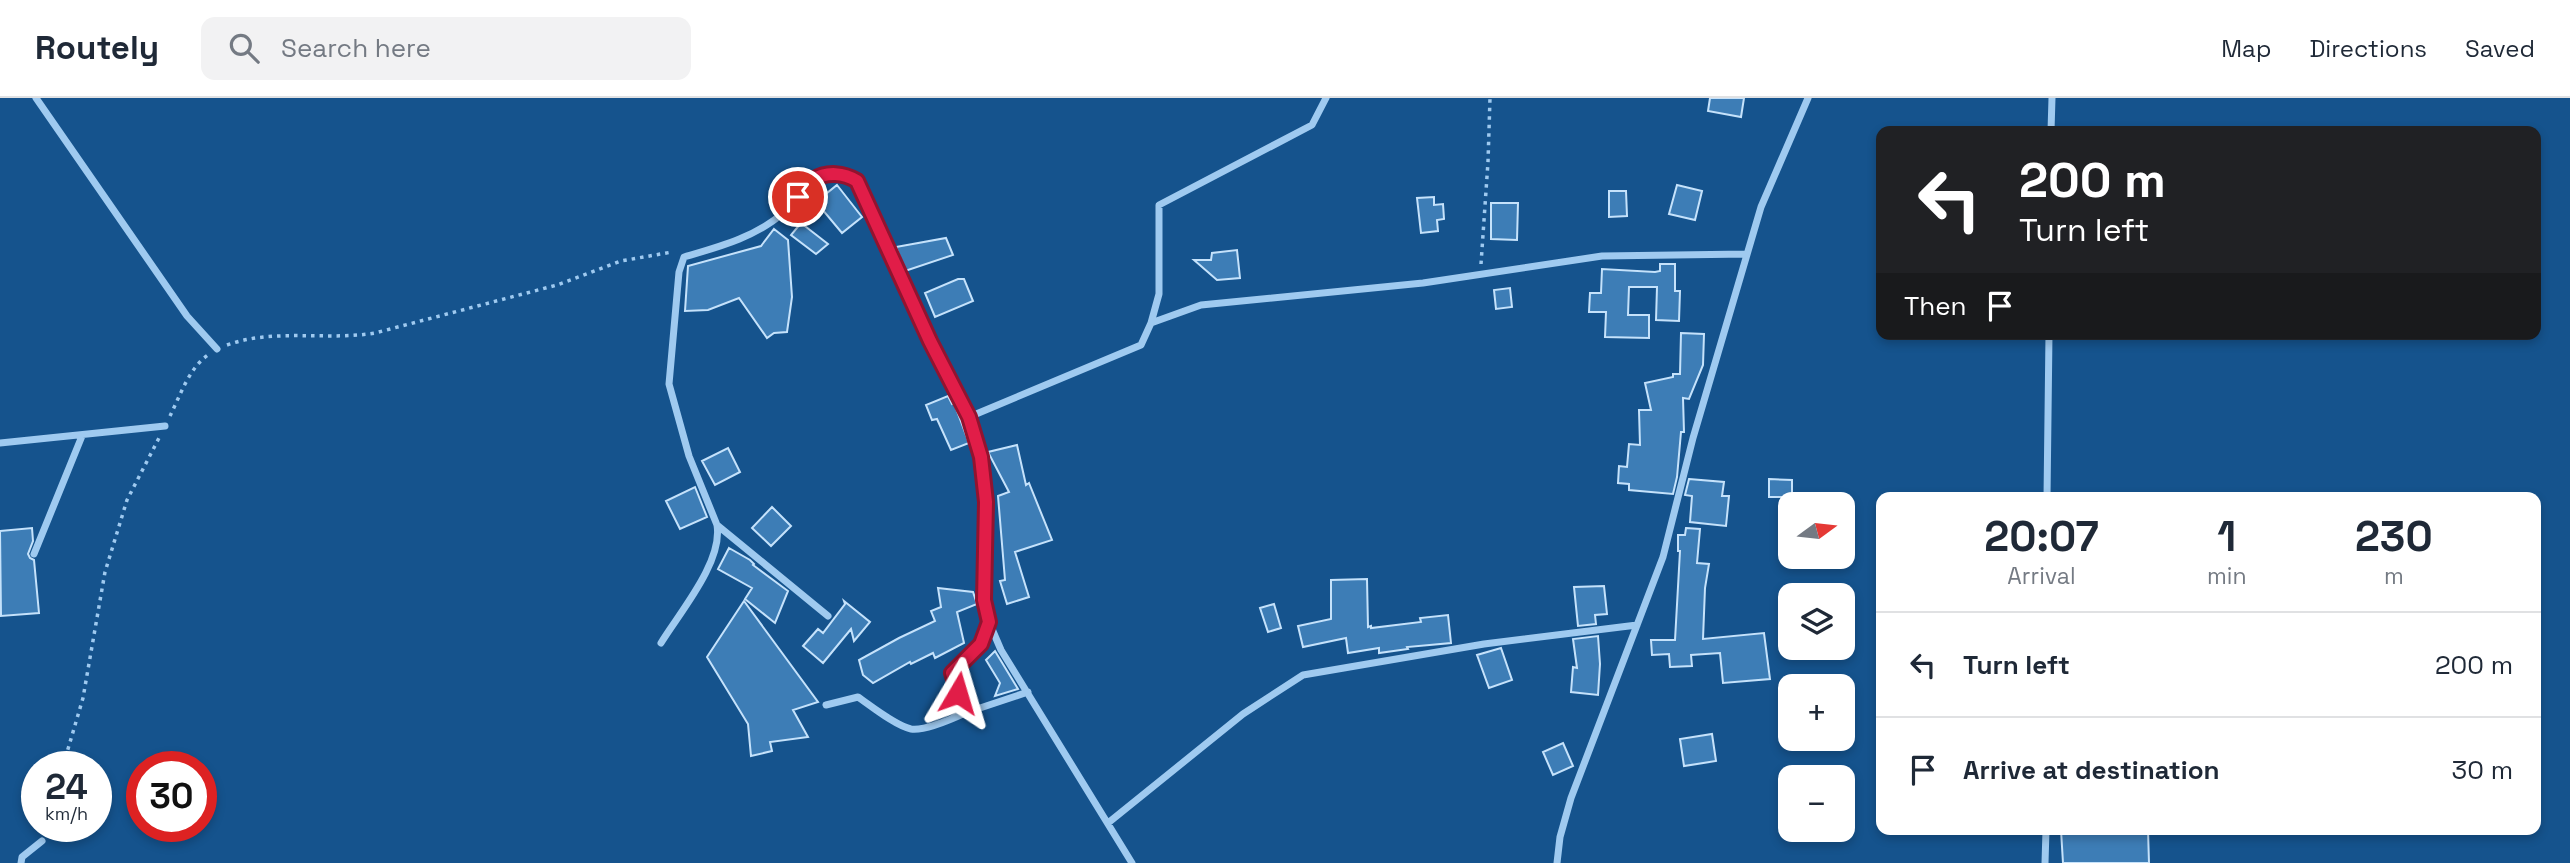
<!DOCTYPE html>
<meta charset="utf-8">
<style>
body{margin:0;font-family:"Space Grotesk",sans-serif;background:#f2f2f3;color:#1f2937;height:100vh;display:flex;flex-direction:column;font-size:26px;white-space:nowrap}
*{box-sizing:border-box;margin:0}
p{font-size:23px;color:#747a83}
.icon{flex:none;width:38px;height:38px;fill:none;stroke:currentColor;stroke-width:2;stroke-linecap:round;stroke-linejoin:round}
.map{position:relative;flex:1;overflow:hidden}
.panel{position:absolute;left:1876px;top:394px;width:665px;height:343px;display:flex;flex-direction:column;background:#fff;border-radius:14px;box-shadow:0 4px 10px #0003}
.panel>*{flex:none}
.hud{position:absolute;left:1876px;top:28px;width:665px;height:214px;border-radius:14px;box-shadow:0 4px 10px #0003;background:#202124;color:#fff;overflow:hidden}
.needle{width:46px;rotate:75deg}
.controls{position:absolute;left:1778px;top:394px;display:grid;gap:14px}
.controls a{display:grid;place-items:center;width:77px;height:77px;border-radius:14px;background:#fff;box-shadow:0 4px 10px #0003;font-size:35px}
.speed{position:absolute;left:21px;top:653px;display:flex;gap:14px;font-size:35px;font-weight:700;text-align:center}
.speed>*{display:grid;place-content:center;width:91px;height:91px;border-radius:50%;background:#fff;box-shadow:0 4px 10px #0003;line-height:1}
.speed small{font-size:18px;font-weight:400}
.speed .limit{border:10px solid #d22;background:#fff;color:#111}
.pin{position:absolute;display:grid;place-items:center;width:60px;height:60px;color:#fff;margin:-30px;border:4px solid #fff;border-radius:50%;box-shadow:0 2px 7px #0007}
.me{position:absolute;width:77px;margin:-38px;rotate:7deg;stroke-linejoin:round;filter:drop-shadow(0 0 5px #0008)}
.turn{display:flex;align-items:center;gap:24px;height:147px;padding:0 28px;font-size:32px}
.turn .icon{width:91px;height:91px;stroke-width:2.5}
.turn b{display:block;font-size:49px;line-height:60px}
.then{display:flex;align-items:center;height:66px;padding:0 28px;background:#0003;gap:14px;font-size:26px}
.eta{display:flex;justify-content:space-evenly;align-items:center;height:119px;text-align:center}
.eta b{font-size:42px;font-weight:700;line-height:49px}
ul{padding:0;list-style:none}
li{display:flex;align-items:center;gap:21px;height:105px;padding:0 28px;border-top:2px solid #e0e1e3}
li div{flex:1}
li b{display:block;font-size:26px}
li em{font-style:normal}
header{display:flex;align-items:center;gap:42px;box-sizing:border-box;height:98px;padding:0 35px;background:#fff;border-bottom:2px solid #e0e1e3}
header strong{font-size:33px}
nav{display:flex;gap:38px;margin-inline-start:auto;font-size:24px}
.search{width:490px;height:63px;background:#f2f2f3;display:flex;align-items:center;gap:18px;box-sizing:border-box;padding:0 24px;border-radius:14px;color:#747a83;font-size:26px}
.map>svg:first-child{display:block}
.building{fill:#3d7db6;stroke:#c5e2fb;stroke-width:2}
.lines{fill:none;stroke-linecap:round;stroke-linejoin:round}
.path{stroke:#9fcaf0;stroke-width:3.5;stroke-dasharray:3.5 5;stroke-linecap:butt}
.minor{stroke:#9fcaf0;stroke-width:7}
.route-casing{stroke:#92132f;stroke-width:18}
.route{stroke:#e11d48;stroke-width:12}
</style>
<header>
<strong>Routely</strong>
<div class="search"><svg class="icon" aria-label="search" viewBox="0 0 24 24"><circle cx="10" cy="10" r="6"/><path d="M15 15l6 6"/></svg>Search here</div>
<nav><a>Map</a><a>Directions</a><a>Saved</a></nav>
</header>
<div class="map">
<svg width="2570" height="765" viewBox="0 0 2570 765">
<rect width="100%" height="100%" fill="#15538d"/>
<!-- building -->
<path class="building" d="M1710,0H1744L1741,19L1708,13Z
M837,87L862,119L842,135L816,104Z
M1677,87L1702,93L1695,122L1669,116Z
M1609,93H1626L1627,118L1609,119Z
M1434,99V107L1443,106L1444,121L1437,122L1438,133L1421,135L1417,100Z
M1491,105H1518L1517,142L1491,141Z
M801,125L828,146L816,156L791,137Z
M774,131L788,142L792,199L787,234L774,235L767,240L739,200L708,212L685,213L688,168L761,148Z
M946,140L953,157L905,173L896,149Z
M1237,152L1240,180L1217,182L1194,162H1211L1212,155Z
M1660,166H1675V193H1680L1679,223L1656,222L1657,189H1629L1628,217H1649V240L1605,239L1606,214H1589L1590,195H1601L1602,171L1655,174L1660,173Z
M958,181H964L973,203L935,219L925,195Z
M1510,190L1512,209L1496,211L1494,192Z
M1681,235L1704,236L1703,267L1689,301L1683,300L1684,334H1681L1677,379L1673,396L1629,392V386L1618,385L1619,368L1627,369L1629,346L1640,347L1639,312H1651L1645,285L1673,279V276H1680Z
M948,298L952,306L954,305L969,345L951,352L937,321L932,322L926,307Z
M1017,347L1026,387L1029,385L1052,442L1015,454L1029,499L1007,506L1000,483L1005,482L998,398L1009,394L988,354Z
M728,350L740,374L715,387L702,363Z
M1689,381L1724,384L1722,398H1729L1726,428L1690,424L1692,398L1685,397Z
M1769,381L1792,382V399H1769Z
M695,389L707,419L680,431L666,403Z
M772,409L791,428L771,448L752,430Z
M32,430L33,443L28,456L30,460L34,462L39,515L1,518L0,433Z
M1686,430L1700,431L1697,465L1709,466L1705,490L1703,541L1764,535L1770,581L1723,585L1720,555L1691,557L1692,568L1670,569L1669,556L1652,557L1651,542H1675L1680,453H1678V437H1685Z
M729,450L750,462L754,466L753,467L788,493L775,525L745,501L752,490L718,471Z
M1367,481L1368,529L1371,528V530L1421,524L1420,520L1448,517L1451,545L1407,549L1408,551L1379,555V550L1348,555L1346,540L1303,549L1298,528L1331,521V482Z
M1604,488L1607,516L1595,517L1596,526L1578,528L1574,489Z
M938,490L973,494L977,506L957,514L964,545L935,560L933,555L911,566L910,564L873,585L863,577L859,562L899,540L935,523L931,513L941,509Z
M744,503L818,604L793,612L808,639L770,644L772,653L751,658L748,626L707,559Z
M844,503L870,524L854,543L851,531L823,565L803,548L818,531L823,535L845,506Z
M1274,506L1281,530L1268,534L1260,510Z
M1598,538L1600,566L1598,597L1571,594L1573,569L1577,570L1573,541Z
M1501,550L1512,582L1489,590L1477,557Z
M995,553L1018,591L995,598L1000,585L986,562Z
M1712,636L1716,663L1684,668L1680,641Z
M1563,645L1573,668L1553,677L1543,654Z
M2061,732H2148L2149,765H2063Z"/>
<g class="lines">
<!-- path -->
<path class="path" d="M1481,166L1488,64L1490,0
M227,247C274,230 326,243 375,235L557,187L621,163L672,154
M170,318C180,298 189,270 208,257
M63,668L83,600L105,474L127,402L159,340"/>
<!-- minor -->
<path class="minor" d="M36,0L187,218L217,251
M2051,33L2052,0
M1151,225L1201,207L1423,185L1602,158L1747,156
M969,319L1141,247L1151,225L1159,196V107L1312,27L1326,0
M0,345L165,328
M2047,399L2049,236
M717,427L828,518
M34,456L82,338
M989,524L981,546L952,575L965,615L1028,594
M661,545C680,514 723,464 717,427L689,358L669,286L679,174L684,159C718,149 756,139 783,115C794,105 801,90 813,82C829,72 852,74 861,91L930,243L969,319L975,336L986,404L984,502L989,524L1001,552L1132,765
M826,607L858,599C871,608 896,628 911,631C925,633 952,621 965,615
M1108,725L1243,616L1303,577L1484,546L1637,527
M21,765L22,759L42,743
M1557,765L1560,739L1571,700L1663,459L1693,340L1761,109L1808,0
M2045,765L2046,732"/>
</g>
<g class="lines">
<!-- route casing -->
<g class="route-casing">
<path id="route" d="M798,99C803,94 808,85 813,82C827,73 844,75 857,83L930,243L969,319L981,359L986,404L984,502L989,524L981,546L952,575L958,595"/>
</g>
<!-- route -->
<use href="#route" class="route"/>
</g>
</svg>
<div class="controls">
<a><svg class="needle" viewBox="-14 -14 28 28"><path d="M0-13l5 13h-10z" fill="#e53935"/><path d="M0 13l5-13h-10z" fill="#747a83"/></svg></a>
<a><svg class="icon" aria-label="layers" viewBox="0 0 24 24"><path d="M12 4l9 5-9 5-9-5zM3 14l9 5 9-5"/></svg></a>
<a>+</a>
<a>−</a>
</div>
<div class="speed"><div>24<small>km/h</small></div><div class="limit">30</div></div>
<div class="pin" style="left:798px;top:99px;background:#d93025"><svg class="icon" aria-label="arrive" viewBox="0 0 24 24"><path d="M6 21V4h12l-3 4 3 4H6"/></svg></div>
<svg class="me" style="left:958px;top:595px" viewBox="-20 -20 40 40"><path d="M0-17L14 15 0 8-14 15z" fill="#e11d48" stroke="#fff" stroke-width="4"/></svg>
<div class="hud">
<div class="turn"><svg class="icon" aria-label="left" viewBox="0 0 24 24"><path d="M17 20v-9H6M10 6l-5 5 5 5"/></svg><div><b>200 m</b>Turn left</div></div>
<div class="then">Then<svg class="icon" aria-label="arrive" viewBox="0 0 24 24"><path d="M6 21V4h12l-3 4 3 4H6"/></svg></div>
</div>
<section class="panel">
<div class="eta">
<div><b>20:07</b><p>Arrival</p></div>
<div><b>1</b><p>min</p></div>
<div><b>230</b><p>m</p></div>
</div>
<ul>
<li><svg class="icon" aria-label="left" viewBox="0 0 24 24"><path d="M17 20v-9H6M10 6l-5 5 5 5"/></svg><div><b>Turn left</b></div><em>200 m</em></li>
<li><svg class="icon" aria-label="arrive" viewBox="0 0 24 24"><path d="M6 21V4h12l-3 4 3 4H6"/></svg><div><b>Arrive at destination</b></div><em>30 m</em></li>
</ul>
</section>
</div>
